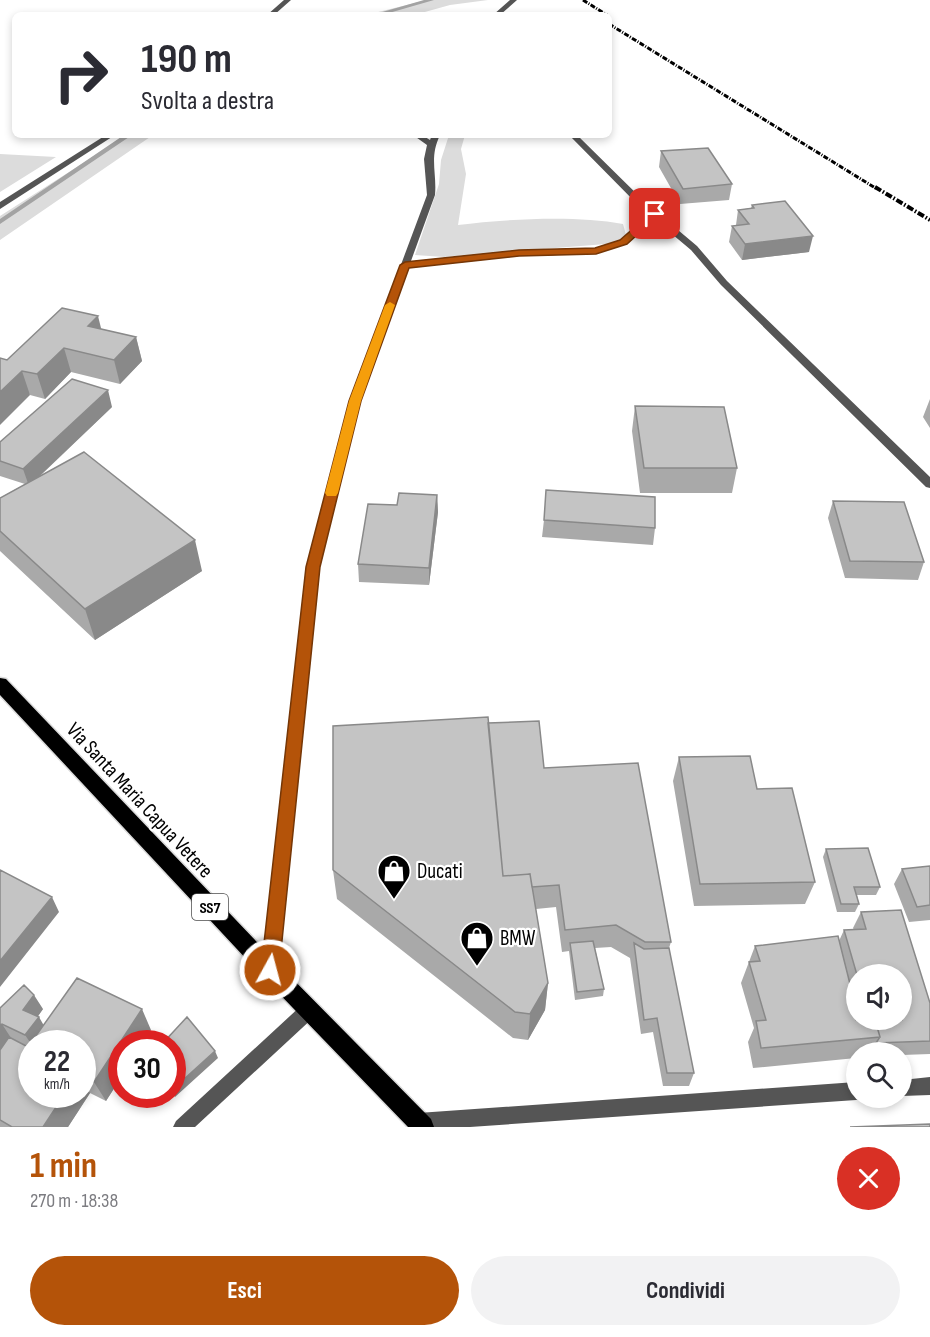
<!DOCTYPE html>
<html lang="it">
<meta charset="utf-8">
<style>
body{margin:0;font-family:"Sofia Sans Condensed",sans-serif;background:#f2f2f3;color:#2b2b33;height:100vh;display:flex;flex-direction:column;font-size:22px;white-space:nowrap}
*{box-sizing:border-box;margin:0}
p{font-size:20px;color:#7c7c81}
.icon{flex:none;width:33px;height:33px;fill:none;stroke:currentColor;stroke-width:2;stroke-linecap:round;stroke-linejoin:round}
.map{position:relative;height:1127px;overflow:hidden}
.sheet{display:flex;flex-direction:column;background:#fff;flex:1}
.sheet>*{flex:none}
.banner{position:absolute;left:12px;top:12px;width:600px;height:126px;border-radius:9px;box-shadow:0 3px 9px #0003;background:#fff;color:#2b2b33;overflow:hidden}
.fabs{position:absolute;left:846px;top:964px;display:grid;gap:12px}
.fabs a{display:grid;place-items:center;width:66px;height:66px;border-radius:50%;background:#fff;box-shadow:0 3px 9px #0003;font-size:30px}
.speed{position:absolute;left:18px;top:1030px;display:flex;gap:12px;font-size:30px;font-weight:700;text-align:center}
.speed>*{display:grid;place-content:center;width:78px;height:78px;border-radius:50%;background:#fff;box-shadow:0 3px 9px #0003;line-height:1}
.speed small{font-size:15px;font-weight:400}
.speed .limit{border:9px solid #d22;background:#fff;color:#111}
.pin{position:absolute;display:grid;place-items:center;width:51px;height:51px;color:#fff;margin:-26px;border-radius:12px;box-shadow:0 3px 9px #0006}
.me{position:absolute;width:66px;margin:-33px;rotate:7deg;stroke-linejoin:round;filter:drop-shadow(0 0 4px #0008)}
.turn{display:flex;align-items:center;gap:21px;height:126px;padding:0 30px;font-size:27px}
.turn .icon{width:78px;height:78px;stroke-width:2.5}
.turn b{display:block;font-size:42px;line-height:51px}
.round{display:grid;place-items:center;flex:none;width:63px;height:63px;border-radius:32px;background:#f2f2f3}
.headline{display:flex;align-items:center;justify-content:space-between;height:102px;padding:0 30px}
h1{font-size:36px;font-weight:700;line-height:45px;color:#b45309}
.cta{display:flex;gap:12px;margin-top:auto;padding:12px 30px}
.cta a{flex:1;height:69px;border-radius:36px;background:#b45309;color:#fff;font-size:24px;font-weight:700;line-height:69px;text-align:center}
.cta a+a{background:#f2f2f3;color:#2b2b33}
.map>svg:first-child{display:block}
.green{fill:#dcdcdc}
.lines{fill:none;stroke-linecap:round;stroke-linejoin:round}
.stream{fill:#a3a3a3;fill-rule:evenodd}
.primary-casing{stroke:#dbdbdb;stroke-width:3}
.lane{fill:#555;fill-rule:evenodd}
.street{fill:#555;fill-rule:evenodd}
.primary{fill:#000;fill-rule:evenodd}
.rail-far1{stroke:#000;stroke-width:3;stroke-dasharray:5 1.5 1 1.5;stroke-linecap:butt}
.rail{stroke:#000;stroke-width:4;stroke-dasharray:7 2 1.5 2;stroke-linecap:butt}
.wall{fill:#a9a9a9;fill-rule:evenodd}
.shaded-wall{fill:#898989}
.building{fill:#c4c4c4;stroke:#898989;stroke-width:1.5}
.route{fill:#b45309;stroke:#753606;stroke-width:1.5}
.slow{fill:#f59e0b}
.labels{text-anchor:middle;stroke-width:4.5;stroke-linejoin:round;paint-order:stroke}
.shield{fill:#fff;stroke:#4c4c4c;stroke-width:1.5}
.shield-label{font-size:16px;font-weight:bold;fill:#000}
.near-street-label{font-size:21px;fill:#000;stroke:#fff}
.near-poi-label{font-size:21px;fill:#000;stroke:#fff;text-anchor:start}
</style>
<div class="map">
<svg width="930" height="1127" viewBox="0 0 930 1127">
<rect width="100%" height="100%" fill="#fff"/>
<!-- green -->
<path class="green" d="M427,0H488L450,5L414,15H366Z
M127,135H153L0,240V216Z
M449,135H465L461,149L466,174L458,225C506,219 575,215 623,224L626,235L616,243L606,244L444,257L415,255L439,184L441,160Z
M0,154L56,157L0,192Z"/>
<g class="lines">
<!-- stream -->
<path class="stream" d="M424,0H434L382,15H372Z
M124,135H132L0,224V219Z"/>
<!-- primary casing -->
<g class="primary-casing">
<path id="primary" d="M0,678L6,679L277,963L431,1119L434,1127H408L263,977L0,695Z"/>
</g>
<!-- lane -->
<path class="lane" d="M284,0H291L274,15H267Z
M106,135H115L0,209V202Z
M655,211L659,214L658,216L627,244L596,254L519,256L405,268L400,265L405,262L519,250L595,248L621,240Z"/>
<!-- street -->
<path class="street" d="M510,0H517L500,15H493Z
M413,135H422L430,140L432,135H440C429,158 437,172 435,195L360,401L319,567L278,970L276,975L270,978L264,975L262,970L307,567L350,401L427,195L424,159L427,145Z
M569,135H577L647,204L697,246L727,281L930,477V488L926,487L721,285L691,250L641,208Z
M309,1002L315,1004L317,1010L315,1016L195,1127H173L176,1121L303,1004Z
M930,1077V1095L902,1096V1080Z
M856,1082V1098H860L856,1100L470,1127H411L409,1122L412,1116L418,1113Z"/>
<!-- primary -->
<use href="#primary" class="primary"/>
<!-- rail-far1 -->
<path class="rail-far1" d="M583,0L607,15
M609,24L877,189"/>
<!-- rail -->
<path class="rail" d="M875,187L930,220"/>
</g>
<!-- wall -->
<path class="wall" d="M661,151L732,184L729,200L680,204L659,167Z
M752,205L809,252L742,260L729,242L732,226L736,225L738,210L751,208Z
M101,329L136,337L142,361L120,384L71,372L45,399L30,395L7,360Z
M930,399V428L923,417Z
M635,406L737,468L732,493H640L632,431Z
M112,407L39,477L202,571L95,640L0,551V498L25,484L0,476V442Z
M437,495L438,512L429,585L359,582L358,564L397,505Z
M833,501L924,562L918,580L845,578L828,518Z
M544,520L655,528L653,545L542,537Z
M488,723L544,768L671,942L669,948L694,1073L689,1086H663L653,1032L641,1034L630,958L611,947L595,948L604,989L603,996L575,1000L569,951L562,952L556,907L536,909L548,983L545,1010L528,1040L513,1038L337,899L333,870Z
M679,757L815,882L805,904L694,906L673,781Z
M826,849L880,887L876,895H857L859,904L855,912H837L823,857Z
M930,866V920L909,922L894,884L902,869Z
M861,912L930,1003V1054L902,1055V1053H856V1058L753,1068L748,1042L754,1028L741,983L755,946L839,941L844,930H854L853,928ZM856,975H902L856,1020Z
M0,1008L43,1009L37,1017L43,1025L151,1030L122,1044V1076L106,1101L90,1093L68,1127H0ZM32,1044H82V1095Z"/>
<!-- shaded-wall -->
<path class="shaded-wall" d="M813,236L809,252L742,260L745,244Z
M98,316L104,340L88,326Z
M136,337L142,361L120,384L114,360Z
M64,348L71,372L45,399L37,374Z
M22,371L30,395L0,425V392Z
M108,390L112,407L29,486L23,469Z
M437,495L438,512L429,585V568Z
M195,540L202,571L95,640L85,609Z
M52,897L59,912L0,987V961Z
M548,983L545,1010L528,1040L530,1014Z
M34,995L43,1009L32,1025L23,1010Z
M142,1009L151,1030L142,1044H122V1076L106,1101L94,1082Z
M39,1017L47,1031L32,1045L25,1035Z
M2,1024L11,1038L0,1050V1025Z
M215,1051L218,1058L175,1097L172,1090Z
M82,1082L90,1093L68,1127H43L64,1095H82Z"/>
<!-- building -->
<path class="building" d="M708,148L732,184L683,189L661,151Z
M785,201L813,236L745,244L732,226L749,224L738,210L754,208L752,205Z
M62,308L98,316L88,326L136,337L114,360L64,348L37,374L22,371L0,392V358L7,360Z
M72,379L108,390L23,469L0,461V442Z
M635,406L724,407L737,468H644Z
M84,452L195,540L85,609L0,531V498Z
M546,490L655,497V528L544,520Z
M399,493L437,495L429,568L358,564L368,504L397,505Z
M833,501L904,502L924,562L850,561Z
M488,717L503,876L530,874L548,983L530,1014L515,1012L333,870V726Z
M539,721L544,768L638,763L671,942H645L616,925L565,930L559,885L532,887L530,874L503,876L488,723Z
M750,756L757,789L792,788L815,882L700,884L679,757Z
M868,848L880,887H854L859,904H841L826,849Z
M930,866V905L917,907L902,869Z
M0,870L52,897L0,961Z
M901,910L930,1003V1041L876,1043L880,1037L875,1020H902V975H857L844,930L866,929L861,912Z
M838,936L851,988L856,986V1020H875L880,1037L761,1048L756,1021L766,1020L749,962L760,961L755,946Z
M593,941L604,989L577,992L570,943Z
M634,943L644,949L669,948L694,1073H667L657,1018L644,1020Z
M77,978L142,1009L94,1082L82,1076V1044H32V1095H64L43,1127H12L0,1120V1050L9,1037L28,1047Z
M24,985L34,995L23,1010L39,1017L25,1035L2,1024L0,1025V1008Z
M187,1017L215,1051L172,1090V1044H162Z
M930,1124V1127H850Z"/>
<!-- route -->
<path class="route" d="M652,212L660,214L627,244L596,254L519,256L409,268L361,401L320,567L279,970L277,976L270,978L264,976L261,970L306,567L349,401L400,265L405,262L519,250L595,248L620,240Z"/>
<!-- slow -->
<path class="slow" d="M390,302L395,305L361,401L338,493L336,496H327L325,493L349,401L385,305Z"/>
<!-- icons -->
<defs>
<g id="shop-pin" transform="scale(1.725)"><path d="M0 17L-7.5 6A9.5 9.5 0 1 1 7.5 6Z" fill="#000" stroke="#fff"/><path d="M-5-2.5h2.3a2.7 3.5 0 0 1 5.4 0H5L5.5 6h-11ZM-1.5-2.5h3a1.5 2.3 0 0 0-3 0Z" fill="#fff"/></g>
</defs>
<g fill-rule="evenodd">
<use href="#shop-pin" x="394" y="871"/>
<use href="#shop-pin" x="477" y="938"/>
</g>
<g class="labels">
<!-- shield labels -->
<rect class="shield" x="192" y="894" width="36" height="26" rx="4.5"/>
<g class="shield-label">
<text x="210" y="913">SS7</text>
</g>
<!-- near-street labels -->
<g class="near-street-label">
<text transform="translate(140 800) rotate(47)" y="7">Via Santa Maria Capua Vetere</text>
</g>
<!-- near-poi labels -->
<g class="near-poi-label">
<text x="417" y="878">Ducati</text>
<text x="500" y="945">BMW</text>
</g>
</g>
</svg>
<div class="fabs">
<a><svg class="icon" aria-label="sound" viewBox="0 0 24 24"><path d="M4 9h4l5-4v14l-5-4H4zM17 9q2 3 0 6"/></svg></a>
<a><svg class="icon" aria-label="search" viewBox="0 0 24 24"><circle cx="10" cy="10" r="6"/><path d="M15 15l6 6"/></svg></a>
</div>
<div class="speed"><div>22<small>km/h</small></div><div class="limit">30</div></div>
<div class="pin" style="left:655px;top:214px;background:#d93025"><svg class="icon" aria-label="arrive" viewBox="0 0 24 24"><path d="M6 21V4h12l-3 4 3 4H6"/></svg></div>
<svg class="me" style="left:270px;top:970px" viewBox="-20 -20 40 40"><circle r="17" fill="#b45309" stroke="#fff" stroke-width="3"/><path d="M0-11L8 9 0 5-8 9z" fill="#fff"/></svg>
<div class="banner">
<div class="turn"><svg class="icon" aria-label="right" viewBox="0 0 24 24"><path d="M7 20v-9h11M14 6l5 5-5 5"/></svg><div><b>190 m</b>Svolta a destra</div></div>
</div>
</div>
<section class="sheet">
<div class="headline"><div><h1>1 min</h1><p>270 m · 18:38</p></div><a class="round" style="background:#d93025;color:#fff"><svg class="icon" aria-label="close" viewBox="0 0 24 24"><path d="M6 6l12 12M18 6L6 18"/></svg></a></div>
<div class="cta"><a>Esci</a><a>Condividi</a></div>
</section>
